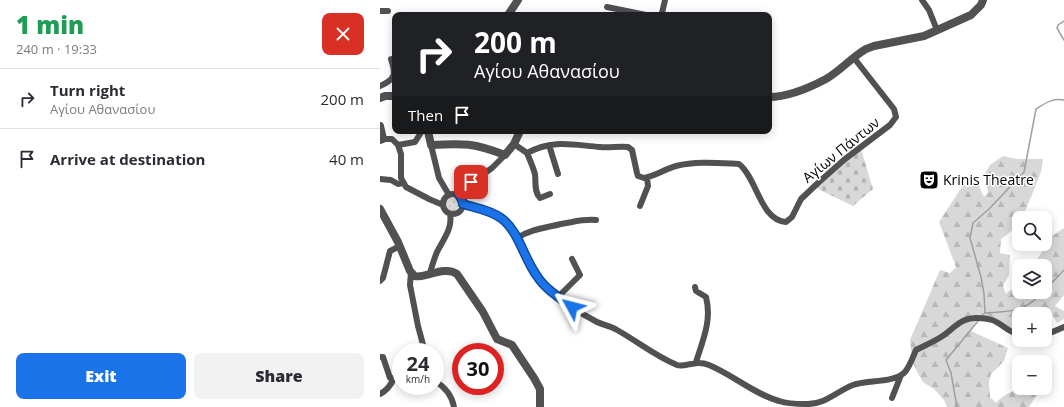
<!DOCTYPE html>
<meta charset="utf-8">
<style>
body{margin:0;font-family:"Open Sans",sans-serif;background:#f2f2f3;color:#2b2b33;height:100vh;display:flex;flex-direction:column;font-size:15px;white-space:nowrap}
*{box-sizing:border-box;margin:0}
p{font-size:13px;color:#7c7c81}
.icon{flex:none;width:22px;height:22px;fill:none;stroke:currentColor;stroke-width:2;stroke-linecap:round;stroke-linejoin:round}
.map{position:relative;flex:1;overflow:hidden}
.details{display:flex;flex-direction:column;background:#fff;width:380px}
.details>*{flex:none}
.banner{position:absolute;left:12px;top:12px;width:380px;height:122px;border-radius:8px;box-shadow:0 2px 10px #0003;background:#202124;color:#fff;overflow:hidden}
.fabs{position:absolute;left:632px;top:211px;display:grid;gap:8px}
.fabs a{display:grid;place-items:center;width:40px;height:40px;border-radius:8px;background:#fff;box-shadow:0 2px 10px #0003;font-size:20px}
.speed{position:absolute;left:12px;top:343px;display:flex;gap:8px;font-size:20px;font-weight:700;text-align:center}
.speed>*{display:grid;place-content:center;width:52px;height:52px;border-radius:50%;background:#fff;box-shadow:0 2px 10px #0003;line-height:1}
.speed small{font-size:10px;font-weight:400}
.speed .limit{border:6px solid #d22;background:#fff;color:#111}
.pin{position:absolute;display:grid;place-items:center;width:34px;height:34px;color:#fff;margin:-17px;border-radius:8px;box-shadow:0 2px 6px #0006}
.me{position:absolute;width:44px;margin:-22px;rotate:308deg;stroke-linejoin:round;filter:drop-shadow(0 0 3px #0008)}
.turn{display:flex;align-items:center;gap:14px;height:84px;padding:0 16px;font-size:18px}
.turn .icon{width:52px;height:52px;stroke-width:2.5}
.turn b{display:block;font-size:28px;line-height:34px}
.then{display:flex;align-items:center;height:38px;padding:0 16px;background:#0003;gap:8px;font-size:15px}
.round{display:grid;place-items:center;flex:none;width:42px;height:42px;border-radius:8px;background:#f2f2f3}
.overview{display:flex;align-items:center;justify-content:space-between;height:68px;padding:0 16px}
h1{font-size:24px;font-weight:800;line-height:30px;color:#1e9e55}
.action{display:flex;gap:8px;margin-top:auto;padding:8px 16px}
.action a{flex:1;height:46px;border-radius:8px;background:#1a73e8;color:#fff;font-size:16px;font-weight:800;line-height:46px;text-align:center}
.action a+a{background:#f2f2f3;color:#2b2b33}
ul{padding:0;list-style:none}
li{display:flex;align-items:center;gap:12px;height:60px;padding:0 16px;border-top:1px solid #e1e1e2}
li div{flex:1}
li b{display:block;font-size:15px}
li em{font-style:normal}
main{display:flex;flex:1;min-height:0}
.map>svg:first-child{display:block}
.forest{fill:url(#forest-firs)}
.cemetery{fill:url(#cemetery-stones)}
.park{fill:url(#park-dots)}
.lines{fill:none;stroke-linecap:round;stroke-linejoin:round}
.stream{stroke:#9f9f9f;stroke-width:1.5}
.minor{stroke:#515151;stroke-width:6}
.tertiary{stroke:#515151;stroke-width:8}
.route-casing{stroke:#114b97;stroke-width:10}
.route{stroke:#1a73e8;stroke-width:7}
.labels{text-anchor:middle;stroke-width:3;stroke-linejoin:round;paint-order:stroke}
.street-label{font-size:14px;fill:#000;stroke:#fff}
.poi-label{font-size:14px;fill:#000;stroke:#fff;text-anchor:start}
</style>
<main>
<section class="details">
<div class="overview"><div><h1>1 min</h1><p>240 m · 19:33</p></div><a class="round" style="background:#d93025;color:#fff"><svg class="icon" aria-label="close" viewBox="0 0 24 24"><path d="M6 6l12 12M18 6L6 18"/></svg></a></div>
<ul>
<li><svg class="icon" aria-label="right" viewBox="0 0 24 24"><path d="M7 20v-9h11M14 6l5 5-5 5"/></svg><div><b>Turn right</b><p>Αγίου Αθανασίου</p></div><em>200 m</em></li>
<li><svg class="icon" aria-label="arrive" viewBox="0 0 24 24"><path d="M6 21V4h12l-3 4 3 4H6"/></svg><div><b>Arrive at destination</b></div><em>40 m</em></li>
</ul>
<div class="action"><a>Exit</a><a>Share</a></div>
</section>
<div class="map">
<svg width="684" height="407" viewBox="0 0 684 407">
<defs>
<pattern id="forest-firs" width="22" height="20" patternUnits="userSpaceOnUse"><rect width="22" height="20" fill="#d8d8d8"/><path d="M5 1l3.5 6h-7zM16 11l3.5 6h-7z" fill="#b8b8b8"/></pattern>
<pattern id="cemetery-stones" width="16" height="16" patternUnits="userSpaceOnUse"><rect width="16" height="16" fill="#d8d8d8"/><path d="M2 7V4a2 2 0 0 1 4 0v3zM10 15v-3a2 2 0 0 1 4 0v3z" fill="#b8b8b8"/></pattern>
<pattern id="park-dots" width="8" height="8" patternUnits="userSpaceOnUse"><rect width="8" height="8" fill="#d8d8d8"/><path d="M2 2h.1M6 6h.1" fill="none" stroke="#b8b8b8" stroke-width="1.8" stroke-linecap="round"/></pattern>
</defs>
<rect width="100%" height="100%" fill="#fff"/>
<!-- forest -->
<path class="forest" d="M623,156L638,159H663L661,172L644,214L641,218H639C638,227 628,234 621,239L620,253L630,255L629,275L623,286L626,294L639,283V292H665V266H653L672,236L684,228V295L675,306L684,311V319L677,323L670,311L662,314H639V325L632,329L603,318L595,323L591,331L628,348L624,361L611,374L609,382L610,397L616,403C628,390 641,388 658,388L656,396L649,407H567L564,400L554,389L543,382L537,372L532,360L530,340L560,270L570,273L576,267L559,222L583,185L598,184L604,197L608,192L604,175L610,165Z"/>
<!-- cemetery -->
<path class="cemetery" d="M481,149L493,189L473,206L434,187Z"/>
<!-- park -->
<path class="park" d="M72,195L79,197L81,200L79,207L73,213L65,207C65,201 66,198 72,195Z"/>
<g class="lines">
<!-- stream -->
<path class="stream" d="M684,21L678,25L677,28L684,40
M665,290L684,270
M605,313C633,311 643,313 663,292
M602,315L605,313L604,294L601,277L590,238L593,223L609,209L644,172L656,109C666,103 672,98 684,100
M577,407L571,373L566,360L599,320"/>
<!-- minor -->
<path class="minor" d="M542,0L549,10L557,30
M227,7L266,15
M0,11H8
M280,15L282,13L285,0
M0,86C16,79 16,74 11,59
M3,139H12L18,145L21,154V178L26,187L49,199L63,205
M134,144L147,153C173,139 193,145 220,147C229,148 239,146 248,147L252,150L257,173L258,176L264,178C275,176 285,169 296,166C316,161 338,163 359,164C377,178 380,220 406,222L412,217L421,199L439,182L465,159L510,125L516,117L514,109L474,58
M18,145L35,142L42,131
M51,145L59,178L69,195
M169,145L178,174
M147,153C150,160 153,167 155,174C156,183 154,192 160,198L170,194
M0,179L11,180L18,184L23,183
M63 204a10 10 0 1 1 20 0a10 10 0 1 1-20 0Z
M79,195L88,185L112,168L125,155
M83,204C96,208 109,210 120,217C132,225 139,243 145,255C150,265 155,275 163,283C179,298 197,312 217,322C223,325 230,326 237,330C257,341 275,356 297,365C306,368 315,359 329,365C353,375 374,394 399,401C408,404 417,404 426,404C445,405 457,391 473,385C487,380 515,383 525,372C530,366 533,357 536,350C544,346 553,342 561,337C568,333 574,326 581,322C589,317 602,317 612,320C622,323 628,333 639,334
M260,206L268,186L267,178
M137,238C151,229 165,228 181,224C194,222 202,219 216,220
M31,272L30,285L38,326L45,352
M50,273C52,266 54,259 57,252C63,240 73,228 70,214
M0,281L3,278L10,251L20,246
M315,287L316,291L326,297C332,320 323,340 316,362
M178,297L200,275L192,259
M665,334L670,333L684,327
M0,357H3L10,378H21
M55,381C65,387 72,396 74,407
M0,394C6,391 11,385 14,378
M512,398L521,375"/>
<!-- tertiary -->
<path class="tertiary" d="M128,15L138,0
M389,97C408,97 429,88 446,79C460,71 472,57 486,49L494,46L544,36L591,15L601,5L603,0
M0,98L5,96H15
M0,126L3,139L0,140
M48,131L51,145C84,143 94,143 125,155L134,144L140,131
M0,209L18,242L30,271C32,273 33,275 35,276C43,279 65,265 77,274L103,312L117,339L132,345L154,378L160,389V407"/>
</g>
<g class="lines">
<!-- route casing -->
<g class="route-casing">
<path id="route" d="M91,182L79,195L82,200L83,204C96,208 110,210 121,218C139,231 144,259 157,276C165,289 180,298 192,307"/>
</g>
<!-- route -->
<use href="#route" class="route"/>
</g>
<!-- icons -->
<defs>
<g id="theatre-square" transform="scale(1)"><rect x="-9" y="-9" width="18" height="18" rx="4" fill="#000" stroke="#fff"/><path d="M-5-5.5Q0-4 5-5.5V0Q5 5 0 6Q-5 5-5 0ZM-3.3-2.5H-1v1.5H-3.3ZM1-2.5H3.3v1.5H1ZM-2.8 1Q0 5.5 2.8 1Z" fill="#fff"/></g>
</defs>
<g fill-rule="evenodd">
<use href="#theatre-square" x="549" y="180"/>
</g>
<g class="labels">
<!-- street labels -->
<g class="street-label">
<text transform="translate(461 150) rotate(-39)" y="5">Αγίων Πάντων</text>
</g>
<!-- poi labels -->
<g class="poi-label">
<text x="563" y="185">Krinis Theatre</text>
</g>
</g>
</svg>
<div class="fabs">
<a><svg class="icon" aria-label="search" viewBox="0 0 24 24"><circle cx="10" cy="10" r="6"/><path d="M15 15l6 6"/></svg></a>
<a><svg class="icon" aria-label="layers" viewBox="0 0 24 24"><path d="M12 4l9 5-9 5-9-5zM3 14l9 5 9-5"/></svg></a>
<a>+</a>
<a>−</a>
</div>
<div class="speed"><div>24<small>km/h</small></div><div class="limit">30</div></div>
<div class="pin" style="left:91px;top:182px;background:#d93025"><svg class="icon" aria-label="arrive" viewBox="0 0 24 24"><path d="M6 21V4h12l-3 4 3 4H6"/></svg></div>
<svg class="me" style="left:192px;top:307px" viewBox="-20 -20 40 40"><path d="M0-17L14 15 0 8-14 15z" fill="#1a73e8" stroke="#fff" stroke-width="4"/></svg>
<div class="banner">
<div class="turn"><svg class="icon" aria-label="right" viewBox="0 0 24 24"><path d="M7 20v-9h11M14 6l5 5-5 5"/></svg><div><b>200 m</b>Αγίου Αθανασίου</div></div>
<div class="then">Then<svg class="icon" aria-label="arrive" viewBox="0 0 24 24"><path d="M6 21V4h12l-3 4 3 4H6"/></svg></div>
</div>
</div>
</main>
